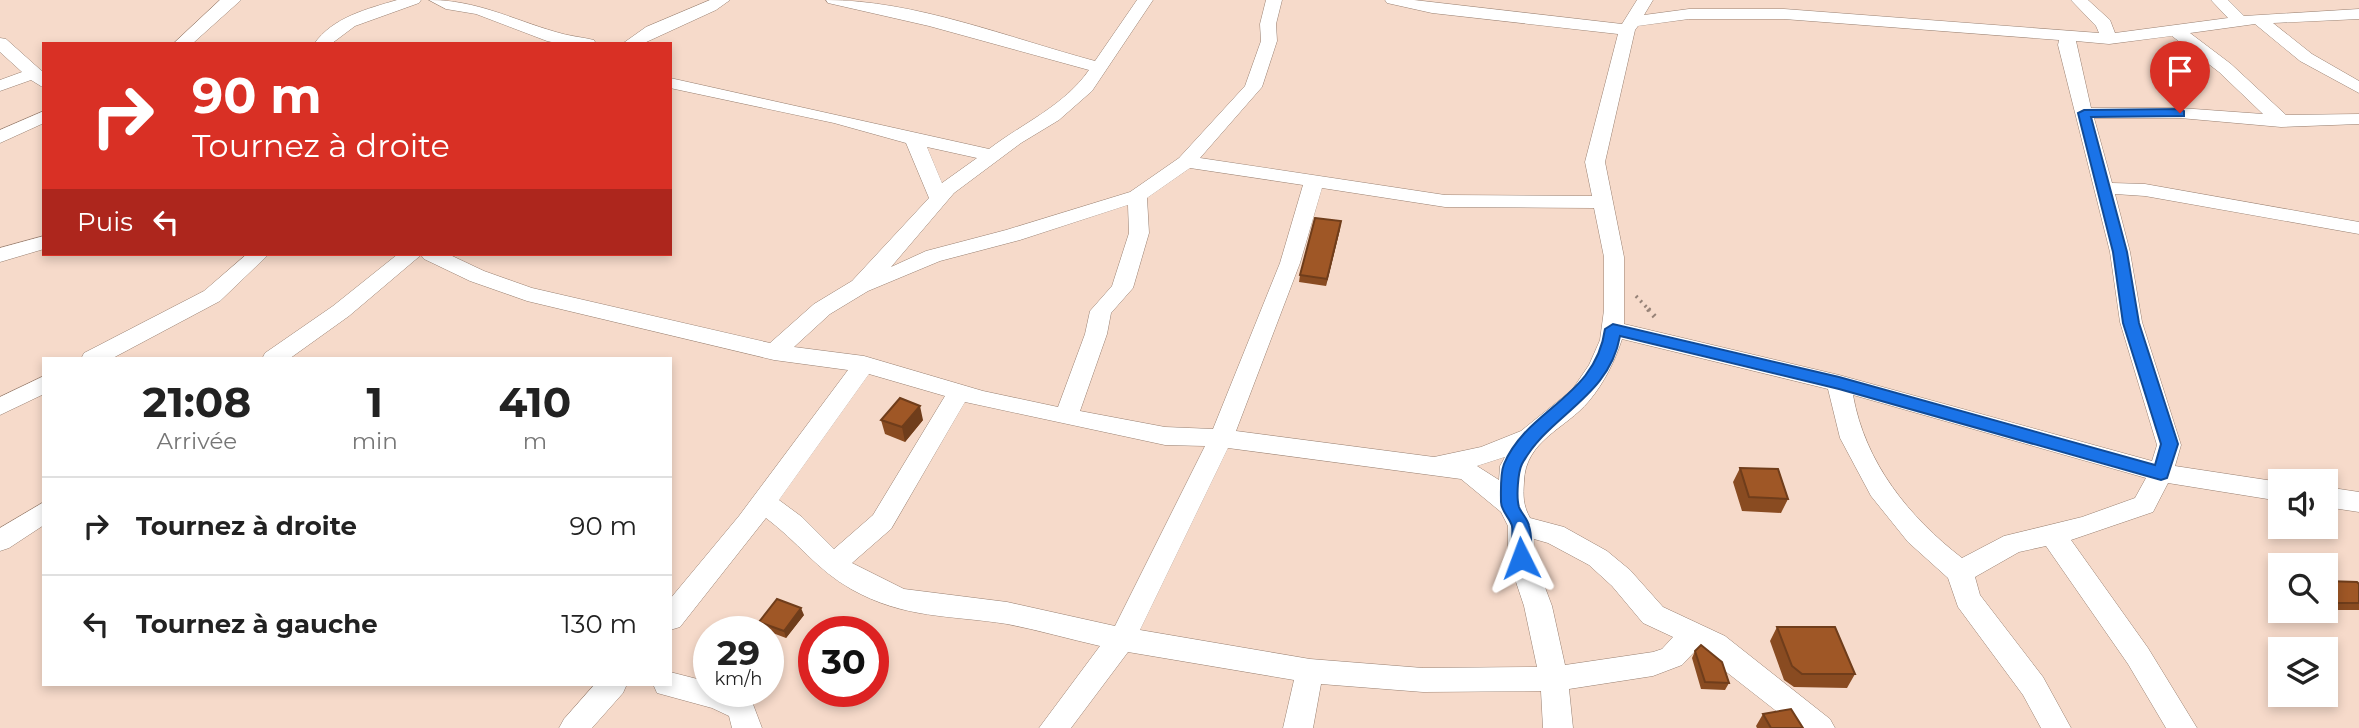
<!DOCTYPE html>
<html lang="fr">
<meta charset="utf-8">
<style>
body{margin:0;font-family:Montserrat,sans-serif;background:#f6f6f6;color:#222;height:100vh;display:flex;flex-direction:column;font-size:26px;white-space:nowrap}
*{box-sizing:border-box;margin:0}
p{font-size:23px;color:#767676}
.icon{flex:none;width:38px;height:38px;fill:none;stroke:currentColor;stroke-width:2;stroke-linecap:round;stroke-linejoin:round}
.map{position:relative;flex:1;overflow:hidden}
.panel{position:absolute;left:42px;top:357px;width:630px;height:329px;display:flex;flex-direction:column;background:#fff;border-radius:0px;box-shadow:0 4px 10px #0003}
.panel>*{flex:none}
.guide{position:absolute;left:42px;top:42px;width:630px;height:214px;border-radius:0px;box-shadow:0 4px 10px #0003;background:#d93025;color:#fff;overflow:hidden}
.controls{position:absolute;left:2268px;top:469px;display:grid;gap:14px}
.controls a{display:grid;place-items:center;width:70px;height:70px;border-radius:0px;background:#fff;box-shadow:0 4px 10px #0003;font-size:35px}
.speed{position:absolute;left:693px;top:616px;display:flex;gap:14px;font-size:35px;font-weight:700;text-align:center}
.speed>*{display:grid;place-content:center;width:91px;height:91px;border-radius:50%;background:#fff;box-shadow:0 4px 10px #0003;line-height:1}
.speed small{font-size:18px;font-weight:400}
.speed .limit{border:10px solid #d22;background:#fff;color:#111}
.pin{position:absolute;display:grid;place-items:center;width:60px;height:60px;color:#fff;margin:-72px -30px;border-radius:50% 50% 50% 0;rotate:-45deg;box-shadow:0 0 7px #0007}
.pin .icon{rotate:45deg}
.me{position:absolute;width:77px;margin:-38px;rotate:357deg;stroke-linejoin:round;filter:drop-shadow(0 0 5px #0008)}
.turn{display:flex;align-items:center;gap:24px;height:147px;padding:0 35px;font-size:32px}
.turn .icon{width:91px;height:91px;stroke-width:2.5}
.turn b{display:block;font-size:49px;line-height:60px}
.then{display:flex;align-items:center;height:66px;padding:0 35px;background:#0003;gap:14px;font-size:26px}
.eta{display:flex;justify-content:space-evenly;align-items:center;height:119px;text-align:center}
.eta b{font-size:42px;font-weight:700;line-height:49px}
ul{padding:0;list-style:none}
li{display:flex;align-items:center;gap:21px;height:98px;padding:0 35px;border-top:2px solid #e0e0e0}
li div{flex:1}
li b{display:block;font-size:26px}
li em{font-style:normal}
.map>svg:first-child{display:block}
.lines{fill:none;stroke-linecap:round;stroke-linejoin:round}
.minor-casing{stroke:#998071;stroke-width:1}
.path-far1{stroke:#968277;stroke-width:3.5;stroke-dasharray:2 4.5;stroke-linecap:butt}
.path{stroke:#968277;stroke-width:5;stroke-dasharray:2 6;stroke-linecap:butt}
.minor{fill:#fff;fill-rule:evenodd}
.wall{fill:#894b21}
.shaded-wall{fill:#6f3d1b}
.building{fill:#9f5726;stroke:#6f3d1b;stroke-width:2}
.route{fill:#1a73e8;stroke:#114b97;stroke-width:2}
</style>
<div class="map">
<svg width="2359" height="728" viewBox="0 0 2359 728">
<rect width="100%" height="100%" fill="#f6daca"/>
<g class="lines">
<!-- minor casing -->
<g class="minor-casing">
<path id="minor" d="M220,0H241L192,44H173Z
M397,0H421L419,3L355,26L331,44H314C333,17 367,9 397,0Z
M429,0C477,0 511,19 556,32C568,36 582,37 594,40L596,44H561L547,41L476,14L446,9Z
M710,0H730L716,10L642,44H622L646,27Z
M826,0C915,0 1009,38 1095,61L1137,0H1153L1092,91L1059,120L1021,143L954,193L891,267L926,251L1006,230L1130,192L1179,158L1245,86L1261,41L1260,24L1266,0H1282L1276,24L1277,41L1262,87L1200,158L1445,195L1592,196L1585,162L1618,34L1432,13L1387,3L1385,0H1414L1622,24L1637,0H1653L1644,15L1689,9H1784L2099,33L2096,26L2071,0H2088L2110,20L2115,33L2228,18L2211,0H2228L2244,16L2359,9V19L2273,23L2312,54L2359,81V93L2300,61L2255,24L2190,33L2231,64L2286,115L2359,114V124L2281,127L2180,118H2094L2112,183L2145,184L2359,222V234L2145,196L2115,194L2130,252L2142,322L2181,445L2175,466L2280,482V501L2168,483L2153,512L2071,540L2148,648L2197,728H2166L2128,664L2046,546L2019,552L1975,577L1980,595L2043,677L2071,728H2041L2023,695L1958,607L1948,578L1908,542L1871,496L1840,438L1828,389L1622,339C1615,361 1604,383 1589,401C1566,429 1525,440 1524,482C1523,496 1523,505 1530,518L1564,527L1607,551L1630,570L1663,607L1725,636L1830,719L1835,728H1798L1697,649L1682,665L1653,676L1569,689L1573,728H1543L1541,691L1423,692L1321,684L1313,728H1283L1294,680L1128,652L1071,728H1039L1100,646C1069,639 1038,630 1007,624C950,615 904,619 851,589C817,570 797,541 766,518L680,627L670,630V599L739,516L848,370L774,360L527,301L470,281L424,259L421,255L349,316L289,359H262L265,353L333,306L398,254H448L484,271L532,288L770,343L814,304L852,281L929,198L906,143L834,123L670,88V78L989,149C1023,123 1064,106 1089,70L929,26L828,3ZM1689,19H1784L2059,40L2058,45L2110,252L2120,322L2157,445L2152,461L1839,375L1624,324V257L1605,162L1635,30L1638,26ZM2172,36L2219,72L2263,114L2180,108H2091L2076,41L2109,44ZM927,147L977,158L942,183ZM1190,168L1303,185L1280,263L1213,429L1165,427L1080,411L1107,334L1111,313L1133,288L1149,233L1147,198ZM1322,188L1445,207L1594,208L1604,257V310L1600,340L1589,365L1572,390L1521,431L1481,447L1434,457L1236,431L1300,263ZM1128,205L1129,233L1112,286L1090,311L1085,334L1058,407L983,391L864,356L794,347L830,314L868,291L940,261L1020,240ZM869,374L945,396L873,515L834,549L802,517L779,500ZM1853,395L2146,478L2135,498L2082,517L2004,536L1962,558C1909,517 1865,463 1853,395ZM965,402L1165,445L1205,446L1115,626L1007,602L904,589L852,563L891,529ZM1228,448L1461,479L1501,512L1508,526V558L1524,606L1537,667L1423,668L1310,659L1140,630ZM1505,457L1500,466L1499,480L1477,466ZM1534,539L1548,543L1589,565L1612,586L1643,623L1673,637L1662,649L1653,652L1565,665L1552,606L1534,558Z
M0,38L6,39L44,73V88L31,80L0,91V80L22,72L0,52Z
M44,111V123L0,143V130Z
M44,236V249L0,262V248Z
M247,254H269L220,301L111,359H81L84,353L204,291Z
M44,376V394L0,415V397Z
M2326,487L2359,492V512L2326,507Z
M44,502V525L9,548L0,551V528Z
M670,672L709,682V691H734L751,699L762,728H732L729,716L712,708L657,693L653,684H670Z
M595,684H627L623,693L592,728H559L564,719Z"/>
</g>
<!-- path-far1 -->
<path class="path-far1" d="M1636,296L1650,311"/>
<!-- path -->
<path class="path" d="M1648,309L1656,318"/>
<!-- minor -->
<use href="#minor" class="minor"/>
</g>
<!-- wall -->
<path class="wall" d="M1340,229L1326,286L1299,282L1300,275Z
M881,420H923L905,442L885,434Z
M1740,468L1788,499L1781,513L1742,511L1733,482Z
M2326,581L2359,584V610H2326Z
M804,615L786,638L762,629L759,622Z
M1777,627L1855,674L1847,688L1794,687L1784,680L1770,641Z
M1695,651L1729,683L1725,690L1701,689L1692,658Z
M1763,714L1803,728H1757L1756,726Z"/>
<!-- shaded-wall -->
<path class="shaded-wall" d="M1341,221L1340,229L1326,286L1327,279Z
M920,406L923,420L905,442L902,427Z
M801,608L804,615L786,638L784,631Z"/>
<!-- building -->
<path class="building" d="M1315,218L1341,221L1327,279L1300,275Z
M900,398L920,406L902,427L881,420Z
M1740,468L1778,469L1788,499L1749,497Z
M2326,581L2357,582L2359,584V603H2326Z
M777,599L801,608L784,631L759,622Z
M1777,627H1835L1855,674H1802L1792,666Z
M1701,645L1722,662L1729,683L1705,682L1695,651Z
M1791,709L1803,728H1771L1763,714Z"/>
<!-- route -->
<path class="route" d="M2180,109L2184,111V116L2091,117L2127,252L2139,323L2178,444L2167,478L2161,480L1839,389L1620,336C1609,398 1548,415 1522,464C1518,472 1516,497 1519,507C1521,513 1528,519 1529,526C1532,535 1532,555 1527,563L1521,566L1514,563C1508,552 1514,539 1512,526C1510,518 1501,511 1501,502C1501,491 1500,474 1504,464C1527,409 1596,397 1605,329L1613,324L1839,377L2155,465L2161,444L2123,323L2113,252L2078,113L2084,110Z"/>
</svg>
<div class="controls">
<a><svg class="icon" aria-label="sound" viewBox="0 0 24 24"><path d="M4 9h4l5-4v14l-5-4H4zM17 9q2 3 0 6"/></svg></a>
<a><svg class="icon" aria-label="search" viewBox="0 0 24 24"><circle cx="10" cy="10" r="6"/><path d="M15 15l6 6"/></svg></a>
<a><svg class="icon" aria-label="layers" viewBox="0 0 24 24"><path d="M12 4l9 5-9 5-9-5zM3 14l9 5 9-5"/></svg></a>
</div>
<div class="speed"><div>29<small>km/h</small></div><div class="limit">30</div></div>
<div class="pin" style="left:2180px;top:113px;background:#d93025"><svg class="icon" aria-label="arrive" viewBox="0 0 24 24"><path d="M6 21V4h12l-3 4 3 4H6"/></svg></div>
<svg class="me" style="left:1521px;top:558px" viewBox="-20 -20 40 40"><path d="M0-17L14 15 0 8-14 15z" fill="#1a73e8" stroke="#fff" stroke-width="4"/></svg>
<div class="guide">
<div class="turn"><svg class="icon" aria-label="right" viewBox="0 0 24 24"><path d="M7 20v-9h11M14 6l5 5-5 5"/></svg><div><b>90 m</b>Tournez à droite</div></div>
<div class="then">Puis<svg class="icon" aria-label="left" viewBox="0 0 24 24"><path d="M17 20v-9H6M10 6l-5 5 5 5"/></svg></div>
</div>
<section class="panel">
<div class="eta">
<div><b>21:08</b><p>Arrivée</p></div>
<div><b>1</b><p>min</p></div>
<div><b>410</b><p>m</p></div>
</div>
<ul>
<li><svg class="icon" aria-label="right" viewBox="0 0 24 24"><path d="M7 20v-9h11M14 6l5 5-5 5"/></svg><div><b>Tournez à droite</b></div><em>90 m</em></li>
<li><svg class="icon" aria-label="left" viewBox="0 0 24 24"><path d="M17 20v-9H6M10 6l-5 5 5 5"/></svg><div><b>Tournez à gauche</b></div><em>130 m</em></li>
</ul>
</section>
</div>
